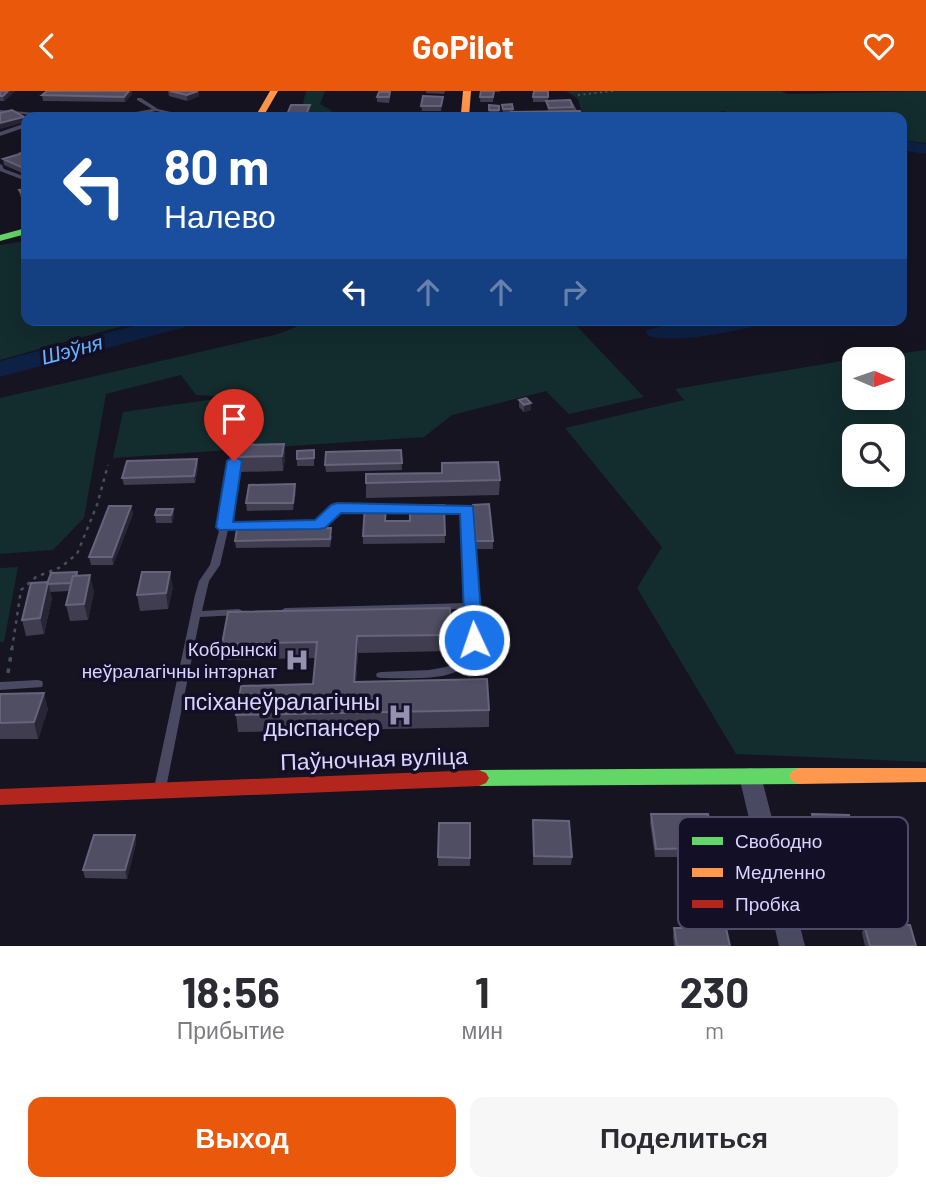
<!DOCTYPE html>
<html lang="ru">
<meta charset="utf-8">
<style>
body{margin:0;font-family:Barlow,sans-serif;background:#f7f7f7;color:#2b2b33;height:100vh;display:flex;flex-direction:column;font-size:26px;white-space:nowrap}
*{box-sizing:border-box;margin:0}
p{font-size:23px;color:#7c7c81}
.icon{flex:none;width:38px;height:38px;fill:none;stroke:currentColor;stroke-width:2;stroke-linecap:round;stroke-linejoin:round}
.map{position:relative;height:855px;overflow:hidden}
.side{display:flex;flex-direction:column;background:#fff;flex:1}
.side>*{flex:none}
.hud{position:absolute;left:21px;top:21px;width:886px;height:214px;border-radius:14px;box-shadow:0 7px 28px #0002;background:#1a4fa0;color:#fff;overflow:hidden}
.needle{width:46px;rotate:92deg}
.fabs{position:absolute;left:842px;top:256px;display:grid;gap:14px}
.fabs a{display:grid;place-items:center;width:63px;height:63px;border-radius:14px;background:#fff;box-shadow:0 7px 28px #0002;font-size:35px}
.pin{position:absolute;display:grid;place-items:center;width:60px;height:60px;color:#fff;margin:-72px -30px;border-radius:50% 50% 50% 0;rotate:-45deg;box-shadow:0 0 7px #0007}
.pin .icon{rotate:45deg}
.me{position:absolute;width:77px;margin:-38px;rotate:357deg;stroke-linejoin:round;filter:drop-shadow(0 0 5px #0008)}
.turn{display:flex;align-items:center;gap:24px;height:147px;padding:0 28px;font-size:32px}
.turn .icon{width:91px;height:91px;stroke-width:2.5}
.turn b{display:block;font-size:49px;line-height:60px}
.lanes{display:flex;align-items:center;height:66px;padding:0 28px;background:#0003;justify-content:center;gap:35px;direction:ltr}
.lanes .off{opacity:.35}
.eta{display:flex;justify-content:space-evenly;align-items:center;height:119px;text-align:center}
.eta b{font-size:42px;font-weight:700;line-height:49px}
.action{display:flex;gap:14px;margin-top:auto;padding:14px 28px}
.action a{flex:1;height:80px;border-radius:14px;background:#ea580c;color:#fff;font-size:28px;font-weight:700;line-height:80px;text-align:center}
.action a+a{background:#f7f7f7;color:#2b2b33}
header{display:flex;justify-content:space-between;align-items:center;height:91px;padding:0 28px;background:#ea580c;color:#fff;font-size:32px;font-weight:700}
.map>svg:first-child{display:block}
.green{fill:#132c2d;fill-rule:evenodd}
.water{fill:#0d2144}
.lines{fill:none;stroke-linecap:round;stroke-linejoin:round}
.river{fill:#0d2144;fill-rule:evenodd}
.path-far2{stroke:#44505f;stroke-width:2;stroke-dasharray:2 3.5;stroke-linecap:butt}
.path-far1{stroke:#44505f;stroke-width:2.5;stroke-dasharray:3.5 5;stroke-linecap:butt}
.path{stroke:#44505f;stroke-width:3.5;stroke-dasharray:4.5 7;stroke-linecap:butt}
.lane{fill:#4a4962;fill-rule:evenodd}
.street{fill:#4a4962;fill-rule:evenodd}
.fast{fill:#63d668;fill-rule:evenodd}
.slow{fill:#ff974d;fill-rule:evenodd}
.jam{fill:#b3261e;fill-rule:evenodd}
.wall{fill:#403d50}
.shaded-wall{fill:#282635}
.building{fill:#504e63;stroke:#66637b;stroke-width:2}
.route{fill:#1a73e8;stroke:#114b97;stroke-width:2}
.labels{text-anchor:middle;stroke-width:7;stroke-linejoin:round;paint-order:stroke}
.poi-label{font-size:19px;fill:#d9d4ff;stroke:#130f26;text-anchor:end}
.water-label{font-size:21px;font-style:italic;fill:#62b6ff;stroke:#130f26}
.near-poi-label{font-size:23px;fill:#d9d4ff;stroke:#130f26;text-anchor:end}
.near-street-label{font-size:23px;fill:#d9d4ff;stroke:#130f26}
.key{fill:#130f26;stroke:#4e4a67;stroke-width:2}
.key-label{font-size:19px;fill:#d9d4ff}
</style>
<header><svg class="icon" aria-label="back" viewBox="0 0 24 24"><path d="M15 5l-7 7 7 7"/></svg>GoPilot<svg class="icon" aria-label="heart" viewBox="0 0 24 24"><path d="M12 20l-8-8c-3-5 5-10 8-4 3-6 11-1 8 4z"/></svg></header>
<div class="map">
<svg width="926" height="855" viewBox="0 0 926 855">
<rect width="100%" height="100%" fill="#161421"/>
<!-- green -->
<path class="green" d="M306,0H325L320,13L331,19L336,26H319L306,23L303,12Z
M566,0H781L788,3L926,0V52L901,49V26H738L724,20L695,26H583L578,8Z
M26,150V229H144L0,269V154Z
M292,229H571L644,306L569,323L546,300L452,324L424,346L113,367L123,321L229,306L196,304L181,284L106,303L84,427L53,459L0,463V307L278,243L296,236Z
M926,259V671L736,663L637,497L662,456L565,337L684,309L675,298L854,268V306H892V268H859ZM854,345H892V383H854Z
M18,476L4,551H0V477Z"/>
<!-- water -->
<path class="water" d="M666,229H787C746,236 688,254 648,245L646,239L660,236Z"/>
<g class="lines">
<!-- river -->
<path class="river" d="M901,49L926,53V63L901,59Z
M156,229H196L192,234L0,286V270Z"/>
<!-- path-far2 -->
<path class="path-far2" d="M578,4L613,0"/>
<!-- path-far1 -->
<path class="path-far1" d="M12,558L21,499L36,486L61,476L77,463L97,414L108,374"/>
<!-- path -->
<path class="path" d="M8,582L12,557"/>
<!-- lane -->
<path class="lane" d="M137,7H141L158,18L192,26H183L156,20L133,25L110,26H57L0,21V19C50,23 102,29 152,18L137,9Z
M569,8L571,9L579,23V24H571L569,23L574,22L567,9Z
M465,23H522L525,25L523,26H463V24Z
M26,32V36L0,45V41Z
M26,58V62L21,64L18,62Z
M0,73L2,74L4,78L26,86V90L0,80Z
M231,368H237L238,370L229,433L317,431L333,415L336,414H420L424,417L420,420H338L322,436L319,437L228,439L220,474L209,490L202,520L239,518L244,521L239,524L200,526L166,697L164,700L160,701L156,700L154,697L195,504L199,490L210,474L220,436Z
M434,414L467,415L471,418L479,549C475,558 470,570 462,577C447,590 401,587 381,587L377,586L376,584L377,582L381,581L429,579L446,576L455,572L462,564L469,549L468,518L282,522L280,520L285,517L467,512L463,420L431,419L430,417L431,415Z
M38,589L42,590L43,593L42,596L0,599V591Z"/>
<!-- street -->
<path class="street" d="M750,677L758,679L761,685L805,855H779L739,685L742,679Z"/>
<!-- fast -->
<path class="fast" d="M26,137V143L0,150V144Z
M799,677L806,680L809,685L806,690L799,693L479,695L472,692L469,687L472,682L479,679Z"/>
<!-- slow -->
<path class="slow" d="M270,0H278L263,26H255Z
M463,0H471L469,26H393L398,23L461,22Z
M799,677H926V691L799,693L792,690L789,685L792,680Z"/>
<!-- jam -->
<path class="jam" d="M479,679L486,682L489,687L486,692L479,695L0,714V698Z"/>
</g>
<!-- wall -->
<path class="wall" d="M0,0H15L4,10H0Z
M47,0H132V3L125,11L43,10L42,4Z
M168,0H198L199,5L187,10L169,5Z
M426,0H445L444,3L426,2Z
M481,0H500V1H494L493,11H480Z
M533,0H548V10L573,16V20L581,24V26H511V23H503L502,14L513,18V21L548,20L546,11H533Z
M377,6H390L389,12L377,11Z
M443,6L441,20H422L421,15Z
M489,14L499,15V24H489Z
M26,61V80L22,82L4,74L3,68Z
M26,98V112L20,105L19,99Z
M519,309L531,312V319L524,321L519,316Z
M284,353L285,368L283,380L238,381L236,366Z
M314,359V375H297V368Z
M401,359L402,379L326,381L325,374Z
M197,368L198,376L195,392L124,394L122,387Z
M442,372L500,389L499,404L366,407V392L442,382Z
M296,401L293,419L247,420L246,412Z
M444,414L445,452L363,453V445L410,430Z
M473,414L493,450V458H476Z
M131,415L133,423L113,474H91L89,466Z
M173,418L174,425L172,432H156L155,424Z
M332,445L330,456L236,457L235,450Z
M77,481L78,485L94,500L88,529L70,530L66,514L69,500L50,501L52,507L44,543L26,545L22,529L48,491Z
M173,496L168,518L140,520L137,504Z
M450,517L451,560L358,562L356,591L489,619V636L238,641L236,624L313,593L316,567L224,569L222,553Z
M0,603L48,618L38,648H0Z
M651,723L715,757L713,766H655L650,732Z
M812,723L863,773L860,781L822,780L810,732Z
M533,729L572,766L571,774H533Z
M470,732V775H438V766Z
M135,744L136,752L127,788L85,787L83,779Z
M864,834L916,855H865L862,842Z
M674,837L730,855H674L673,846Z"/>
<!-- shaded-wall -->
<path class="shaded-wall" d="M8,0H15L4,10L3,5Z
M129,0H132V3L125,11L124,6Z
M198,0L199,5L187,10V4Z
M310,14V26H305Z
M24,26L26,31L0,38V32Z
M26,74V80L22,82L21,76Z
M531,312V319L524,321V314Z
M284,353L285,368L283,380L282,365Z
M197,368L198,376L195,392L194,385Z
M295,393L296,401L293,419V412Z
M131,415L133,423L113,474L112,466Z
M173,418L174,425L172,432L171,424Z
M170,481L173,496L168,518L166,502Z
M90,484L94,500L88,529L84,513Z
M48,491L52,507L44,543L40,527Z
M357,545L358,562L355,607L354,591Z
M44,602L48,618L38,648L34,631Z
M135,744L136,752L127,788L125,779Z"/>
<!-- building -->
<path class="building" d="M0,0H8L3,5H0Z
M47,0H129L124,6L42,4Z
M170,0H198L187,4Z
M481,0H494L493,6H480Z
M534,0H548V6H533Z
M379,1H390L389,6H377Z
M423,5L443,6L441,15H421Z
M570,9L573,16L549,17L546,10Z
M512,13L513,18H503L502,14Z
M291,14H310L305,26H286Z
M489,14L499,15V19H489Z
M12,19L24,26L0,32V22Z
M580,20L581,24L512,25L511,21Z
M139,22L155,26H126Z
M422,24H436V26H421Z
M26,61V74L21,76L3,68Z
M26,98V108L19,99Z
M526,307L531,312L524,314L519,309Z
M284,353L282,365L236,366L238,354Z
M314,359V367L297,368V360Z
M401,359L402,372L325,374L326,361Z
M197,368L194,385L122,387L127,370Z
M498,371L500,389L366,392V383L442,382V372Z
M295,393L293,412H246L249,394Z
M489,413L493,450H476L473,414Z
M386,414L385,430H410V414H444L445,444L363,445L365,415Z
M109,415H131L112,466H89Z
M157,418H173L171,424H155Z
M331,437L330,448L235,450L237,438Z
M77,481L76,485H73L71,492L47,493L51,482Z
M142,481H170L166,502L137,504Z
M90,484L84,513L66,514L73,485Z
M48,491L40,527L22,529L31,492Z
M450,517L451,544L357,545L354,591L487,588L489,619L236,624L241,595L313,593L317,551L222,553L228,521Z
M44,602L34,631L0,632V603Z
M651,723H708L715,757L656,758Z
M812,723L849,724L863,773L824,772Z
M533,729L569,730L572,766L534,765Z
M439,732H470V767L438,766Z
M94,744H135L125,779H83Z
M864,834H910L916,855H870Z
M674,837H726L730,855H677Z"/>
<!-- route -->
<path class="route" d="M234,365L242,370L233,431L315,429L331,414L337,412L473,415L483,549L481,553H468L465,549L460,423L341,422L325,437L319,438L219,439L216,436L227,370Z"/>
<!-- icons -->
<defs>
<g id="hospital-bare" transform="scale(1.89)"><path d="M-5-5h3v3.5h4V-5h3V5h-3V1.5h-4V5h-3Z" fill="#9591b1" stroke="#130f26" stroke-width="2.5" paint-order="stroke"/></g>
</defs>
<g fill-rule="evenodd">
<use href="#hospital-bare" x="297" y="569"/>
<use href="#hospital-bare" x="400" y="624"/>
</g>
<g class="labels">
<!-- poi labels -->
<g class="poi-label">
<text x="277" y="565">Кобрынскі<tspan x="277" dy="22">неўралагічны інтэрнат</tspan></text>
</g>
<!-- water labels -->
<g class="water-label">
<text transform="translate(72 259) rotate(-15)" y="7">Шэўня</text>
</g>
<!-- near-poi labels -->
<g class="near-poi-label">
<text x="380" y="619">псіханеўралагічны<tspan x="380" dy="26">дыспансер</tspan></text>
</g>
<!-- near-street labels -->
<g class="near-street-label">
<text transform="translate(374 668) rotate(-2)" y="8">Паўночная вуліца</text>
</g>
</g>
<!-- legend -->
<rect x="678" y="726" width="230" height="112" rx="10" class="key"/>
<rect x="692" y="746" width="31" height="8" fill="#63d668"/>
<rect x="692" y="777" width="31" height="9" fill="#ff974d"/>
<rect x="692" y="809" width="31" height="8" fill="#b3261e"/>
<g class="key-label">
<text x="735" y="757">Свободно</text>
<text x="735" y="788">Медленно</text>
<text x="735" y="820">Пробка</text>
</g>
</svg>
<div class="fabs">
<a><svg class="needle" viewBox="-14 -14 28 28"><path d="M0-13l5 13h-10z" fill="#e53935"/><path d="M0 13l5-13h-10z" fill="#7c7c81"/></svg></a>
<a><svg class="icon" aria-label="search" viewBox="0 0 24 24"><circle cx="10" cy="10" r="6"/><path d="M15 15l6 6"/></svg></a>
</div>
<div class="pin" style="left:234px;top:370px;background:#d93025"><svg class="icon" aria-label="arrive" viewBox="0 0 24 24"><path d="M6 21V4h12l-3 4 3 4H6"/></svg></div>
<svg class="me" style="left:474px;top:549px" viewBox="-20 -20 40 40"><circle r="17" fill="#1a73e8" stroke="#fff" stroke-width="3"/><path d="M0-11L8 9 0 5-8 9z" fill="#fff"/></svg>
<div class="hud">
<div class="turn"><svg class="icon" aria-label="left" viewBox="0 0 24 24"><path d="M17 20v-9H6M10 6l-5 5 5 5"/></svg><div><b>80 m</b>Налево</div></div>
<div class="lanes"><svg class="icon" aria-label="left" viewBox="0 0 24 24"><path d="M17 20v-9H6M10 6l-5 5 5 5"/></svg><svg class="icon off" aria-label="ahead" viewBox="0 0 24 24"><path d="M12 20V5M6 11l6-6 6 6"/></svg><svg class="icon off" aria-label="ahead" viewBox="0 0 24 24"><path d="M12 20V5M6 11l6-6 6 6"/></svg><svg class="icon off" aria-label="right" viewBox="0 0 24 24"><path d="M7 20v-9h11M14 6l5 5-5 5"/></svg></div>
</div>
</div>
<section class="side">
<div class="eta">
<div><b>18:56</b><p>Прибытие</p></div>
<div><b>1</b><p>мин</p></div>
<div><b>230</b><p>m</p></div>
</div>
<div class="action"><a>Выход</a><a>Поделиться</a></div>
</section>
